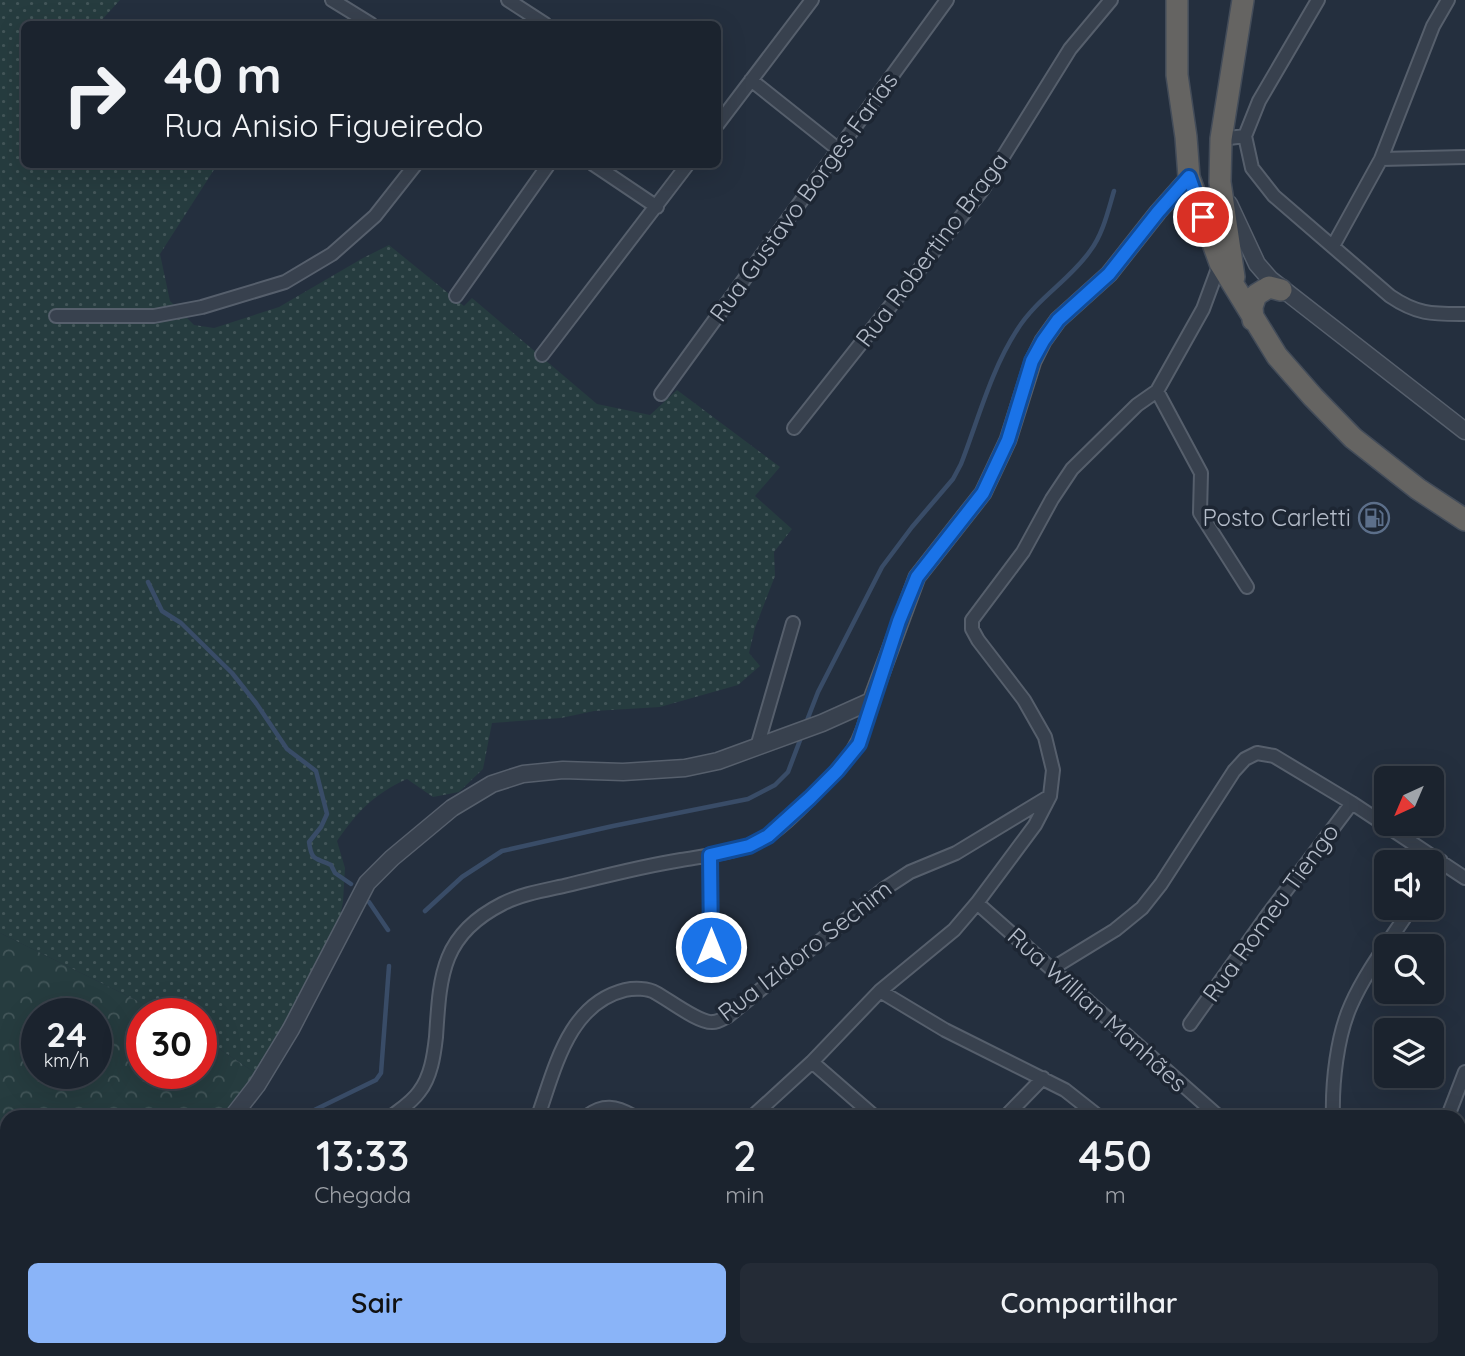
<!DOCTYPE html>
<html lang="pt">
<meta charset="utf-8">
<style>
body{margin:0;font-family:Quicksand,sans-serif;background:#242b36;color:#f1f3f6;height:100vh;display:flex;flex-direction:column;font-size:26px;white-space:nowrap}
*{box-sizing:border-box;margin:0}
p{font-size:23px;color:#a0a4aa}
.icon{flex:none;width:38px;height:38px;fill:none;stroke:currentColor;stroke-width:2;stroke-linecap:round;stroke-linejoin:round}
.map{position:relative;flex:1;overflow:hidden}
.drawer{position:absolute;left:0px;top:1110px;width:1466px;height:247px;display:flex;flex-direction:column;background:#1b232e;border-radius:21px 21px 0 0;box-shadow:0 7px 28px #0002,0 0 0 2px #39404a}
.drawer>*{flex:none}
.hud{position:absolute;left:21px;top:21px;width:700px;height:147px;border-radius:10px;box-shadow:0 7px 28px #0002,0 0 0 2px #39404a;background:#1b232e;color:#f1f3f6;overflow:hidden}
.needle{width:46px;rotate:224deg}
.tools{position:absolute;left:1374px;top:766px;display:grid;gap:14px}
.tools a{display:grid;place-items:center;width:70px;height:70px;border-radius:10px;background:#1b232e;box-shadow:0 7px 28px #0002,0 0 0 2px #39404a;font-size:35px}
.speed{position:absolute;left:21px;top:998px;display:flex;gap:14px;font-size:35px;font-weight:700;text-align:center}
.speed>*{display:grid;place-content:center;width:91px;height:91px;border-radius:50%;background:#1b232e;box-shadow:0 7px 28px #0002,0 0 0 2px #39404a;line-height:1}
.speed small{font-size:18px;font-weight:400}
.speed .limit{border:10px solid #d22;background:#fff;color:#111}
.pin{position:absolute;display:grid;place-items:center;width:60px;height:60px;color:#fff;margin:-30px;border:4px solid #fff;border-radius:50%;box-shadow:0 2px 7px #0007}
.me{position:absolute;width:77px;margin:-38px;rotate:0deg;stroke-linejoin:round;filter:drop-shadow(0 0 5px #0008)}
.turn{display:flex;align-items:center;gap:24px;height:147px;padding:0 28px;font-size:32px}
.turn .icon{width:91px;height:91px;stroke-width:2.5}
.turn b{display:block;font-size:49px;line-height:60px}
.eta{display:flex;justify-content:space-evenly;align-items:center;height:119px;text-align:center}
.eta b{font-size:42px;font-weight:600;line-height:49px}
.button{display:flex;gap:14px;margin-top:auto;padding:14px 28px}
.button a{flex:1;height:80px;border-radius:10px;background:#8ab4f8;color:#111;font-size:28px;font-weight:600;line-height:80px;text-align:center}
.button a+a{background:#242b36;color:#f1f3f6}
.map>svg:first-child{display:block}
.grass{fill:url(#grass-dots)}
.forest{fill:url(#forest-crowns);fill-rule:evenodd}
.lines{fill:none;stroke-linecap:round;stroke-linejoin:round}
.stream{stroke:#394c67;stroke-width:4.5}
.minor-casing{stroke:#565f6c;stroke-width:16}
.tertiary-casing{stroke:#565f6c;stroke-width:19}
.trunk-casing{stroke:#434c59;stroke-width:24}
.minor{stroke:#38414e;stroke-width:12}
.tertiary{stroke:#38414e;stroke-width:16}
.trunk{stroke:#656462;stroke-width:21}
.route-casing{stroke:#114b97;stroke-width:18}
.route{stroke:#1a73e8;stroke-width:12}
.labels{text-anchor:middle;stroke-width:7;stroke-linejoin:round;paint-order:stroke}
.street-label{font-size:24px;fill:#b4bcc9;stroke:#1d2633}
.poi-label{font-size:24px;fill:#b4bcc9;stroke:#1d2633;text-anchor:end}
</style>
<div class="map">
<svg width="1465" height="1356" viewBox="0 0 1465 1356">
<defs>
<pattern id="grass-dots" width="8" height="8" patternUnits="userSpaceOnUse" patternTransform="scale(1.75)"><rect width="8" height="8" fill="#263c3f"/><path d="M2 2h.1M6 6h.1" fill="none" stroke="#435659" stroke-width="1.8" stroke-linecap="round"/></pattern>
<pattern id="forest-crowns" width="20" height="18" patternUnits="userSpaceOnUse" patternTransform="scale(1.75)"><rect width="20" height="18" fill="#263c3f"/><path d="M2 6a3 3 0 1 1 6 0M12 15a3 3 0 1 1 6 0" fill="none" stroke="#435659"/></pattern>
</defs>
<rect width="100%" height="100%" fill="#242f3e"/>
<!-- grass -->
<path class="grass" d="M0,0H120L98,24H24V164L217,165L160,254L170,301L194,325L214,328L279,307L363,258L389,245L464,306L472,298L597,404L650,415L677,390L780,467L755,496L792,529L774,552L775,576L755,628L749,653L760,666L738,685L660,707L594,711L561,718L492,723L483,769L459,792L433,797L407,779C374,794 357,812 337,841L345,868L343,902L335,941L257,1074L201,1037V1013H162L0,933Z
M0,1215H7V1349H20L17,1356H0Z"/>
<!-- forest -->
<path class="forest" d="M0,933L162,1013H142V1073H201V1037L257,1074L225,1116H7V1215H0ZM37,1013H96V1073H37Z"/>
<g class="lines">
<!-- stream -->
<path class="stream" d="M148,582L162,611L181,623L232,673L256,703L287,749L316,771L327,814L321,827L309,842C312,863 316,857 331,865L335,873L351,884
M806,723L818,692L882,567L912,527L953,479L961,464C978,420 991,370 1017,330C1037,298 1070,280 1090,251C1103,234 1108,211 1114,191
M369,902L388,930
M425,911L462,877L502,851L613,826L748,799L775,785L788,772L802,735
M302,1116L376,1080L381,1073L389,966
M170,1356L174,1349
M1057,1356L1058,1349"/>
<!-- minor casing -->
<g class="minor-casing">
<path id="minor" d="M332,0L371,24
M508,0L545,24
M751,80L839,150
M718,124L812,0
M1245,136L1259,101L1318,0
M1221,139L1245,136L1252,168L1274,196L1390,296C1418,315 1433,314 1465,314
M1381,159L1465,157
M593,164L657,207
M1333,246L1381,159L1433,26L1448,0
M456,296L549,164
M56,316H154L202,307L285,282L332,254L375,216L416,164
M542,355L688,164
M1157,391L1201,473L1200,513L1247,587
M661,394L947,0
M794,428L983,189L1070,49L1111,0
M757,747L793,623
M710,855L711,970
M1432,877L1441,861
M977,903L1218,1116
M1053,968L1115,930L1142,908L1161,884L1234,771L1245,759L1257,753L1274,756L1352,803L1465,878
M880,991L945,1030L1065,1090L1098,1116
M1190,1024L1269,913L1352,803
M812,1062L874,1116
M392,1116C401,1109 412,1102 419,1092C431,1077 434,1055 436,1037C440,976 441,935 502,904C521,894 546,890 568,885C605,876 643,866 681,860C710,855 742,852 768,836C786,824 803,806 818,790C850,758 861,746 871,701
M538,1116C555,1069 568,1004 625,990C634,988 648,988 656,993C669,1000 700,1024 713,1022C718,1022 724,1018 728,1016L884,889L910,872L956,853L1050,796
M587,1116C603,1104 616,1106 633,1116
M753,1116L812,1062L880,991L954,930L977,903L1035,825L1050,796L1053,770L1045,737L1024,700L978,640L972,629V620L1023,552L1052,499L1072,469L1137,405L1157,391L1203,309L1220,263
M1006,1116L1043,1078
M1333,1116C1332,1083 1337,1036 1351,1005C1366,971 1391,939 1411,908
M1448,1116L1465,1072
M1098,1349L1104,1356
M1200,1349L1208,1356
M1263,1349L1266,1356
M219,1356L223,1349
M363,1356L367,1349
M526,1356L530,1349
M758,1356L765,1349
M931,1356L933,1349
M1302,1356L1306,1349
M1436,1356L1439,1349"/>
</g>
<!-- tertiary casing -->
<g class="tertiary-casing">
<path id="tertiary" d="M1229,204L1257,264L1270,279L1465,431
M233,1116L257,1085L291,1029L367,883L392,858L452,808L492,784L523,774L563,770L623,772L685,768L718,761L822,723L871,701L917,577L983,493L1008,440L1033,361L1043,341L1058,320L1109,274L1158,212L1189,177
M70,1356L75,1349"/>
</g>
<!-- trunk casing -->
<g class="trunk-casing">
<path id="trunk" d="M1177,0V75L1186,137L1189,177L1220,263L1277,356L1313,397L1353,438L1418,489L1465,520
M1234,277L1220,182L1221,139L1243,0
M1253,320L1252,307L1256,295L1269,287L1281,290"/>
</g>
<!-- minor -->
<use href="#minor" class="minor"/>
<!-- tertiary -->
<use href="#tertiary" class="tertiary"/>
<!-- trunk -->
<use href="#trunk" class="trunk"/>
</g>
<g class="lines">
<!-- route casing -->
<g class="route-casing">
<path id="route" d="M711,947L710,855L749,846L768,836L810,798L837,771L859,744L899,621L917,577L983,493L1008,440L1032,361L1043,341L1058,320L1109,274L1158,212L1189,177L1203,217"/>
</g>
<!-- route -->
<use href="#route" class="route"/>
</g>
<!-- icons -->
<defs>
<g id="fuel-ring" transform="scale(1.575)"><circle r="9.5" fill="#1d2633" stroke="#5c6f8a" stroke-width="1.5"/><path d="M-5.5-6h7V0h2V4h1.3V-2.5L3-4.5l.8-.8L6-3V5H2.5V1h-1V6h-7ZM-4.2-4.7v3.2H.2V-4.7Z" fill="#5c6f8a"/></g>
</defs>
<g fill-rule="evenodd">
<use href="#fuel-ring" x="1374" y="518"/>
</g>
<g class="labels">
<!-- street labels -->
<g class="street-label">
<text transform="translate(804 197) rotate(-54)" y="8">Rua Gustavo Borges Farias</text>
<text transform="translate(932 250) rotate(-53)" y="8">Rua Robertino Braga</text>
<text transform="translate(1271 913) rotate(-54)" y="8">Rua Romeu Tiengo</text>
<text transform="translate(805 951) rotate(-38)" y="8">Rua Izidoro Sechim</text>
<text transform="translate(1097 1010) rotate(42)" y="8">Rua Willian Manhães</text>
</g>
<!-- poi labels -->
<g class="poi-label">
<text x="1351" y="526">Posto Carletti</text>
</g>
</g>
</svg>
<div class="tools">
<a><svg class="needle" viewBox="-14 -14 28 28"><path d="M0-13l5 13h-10z" fill="#e53935"/><path d="M0 13l5-13h-10z" fill="#a0a4aa"/></svg></a>
<a><svg class="icon" aria-label="sound" viewBox="0 0 24 24"><path d="M4 9h4l5-4v14l-5-4H4zM17 9q2 3 0 6"/></svg></a>
<a><svg class="icon" aria-label="search" viewBox="0 0 24 24"><circle cx="10" cy="10" r="6"/><path d="M15 15l6 6"/></svg></a>
<a><svg class="icon" aria-label="layers" viewBox="0 0 24 24"><path d="M12 4l9 5-9 5-9-5zM3 14l9 5 9-5"/></svg></a>
</div>
<div class="speed"><div>24<small>km/h</small></div><div class="limit">30</div></div>
<div class="pin" style="left:1203px;top:217px;background:#d93025"><svg class="icon" aria-label="arrive" viewBox="0 0 24 24"><path d="M6 21V4h12l-3 4 3 4H6"/></svg></div>
<svg class="me" style="left:711px;top:947px" viewBox="-20 -20 40 40"><circle r="17" fill="#1a73e8" stroke="#fff" stroke-width="3"/><path d="M0-11L8 9 0 5-8 9z" fill="#fff"/></svg>
<div class="hud">
<div class="turn"><svg class="icon" aria-label="right" viewBox="0 0 24 24"><path d="M7 20v-9h11M14 6l5 5-5 5"/></svg><div><b>40 m</b>Rua Anisio Figueiredo</div></div>
</div>
<section class="drawer">
<div class="eta">
<div><b>13:33</b><p>Chegada</p></div>
<div><b>2</b><p>min</p></div>
<div><b>450</b><p>m</p></div>
</div>
<div class="button"><a>Sair</a><a>Compartilhar</a></div>
</section>
</div>
